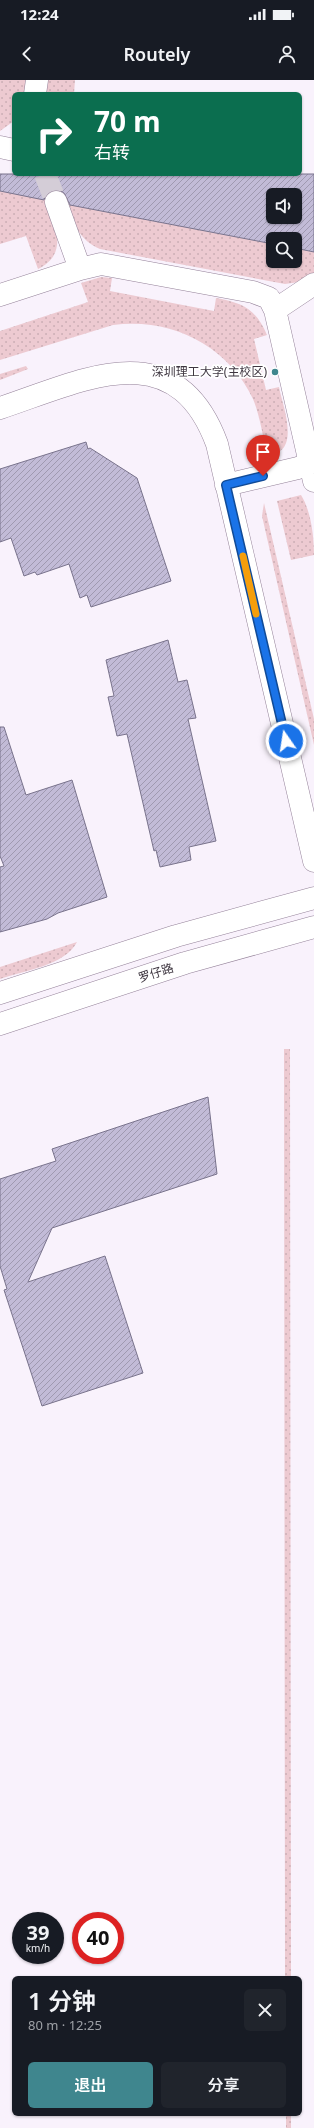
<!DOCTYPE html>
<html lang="zh">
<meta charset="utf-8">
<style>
body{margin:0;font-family:"Noto Sans","Noto Sans SC",sans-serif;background:#20242c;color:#f1f3f6;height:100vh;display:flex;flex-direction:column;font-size:15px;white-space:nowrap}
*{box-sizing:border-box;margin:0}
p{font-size:13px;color:#9ea1a6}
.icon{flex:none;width:22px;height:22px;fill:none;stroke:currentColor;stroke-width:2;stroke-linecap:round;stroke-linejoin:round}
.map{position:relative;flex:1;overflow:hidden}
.panel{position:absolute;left:12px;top:1896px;width:290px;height:140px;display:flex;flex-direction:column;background:#171b24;border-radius:6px;box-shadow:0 1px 3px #0004}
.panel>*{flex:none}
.guide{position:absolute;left:12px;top:12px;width:290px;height:84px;border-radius:6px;box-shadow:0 1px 3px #0004;background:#0b6e4f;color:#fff;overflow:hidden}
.buttons{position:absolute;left:266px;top:108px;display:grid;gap:8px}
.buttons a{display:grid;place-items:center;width:36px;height:36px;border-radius:6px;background:#171b24;box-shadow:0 1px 3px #0004;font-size:20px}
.speed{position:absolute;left:12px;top:1832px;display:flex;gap:8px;font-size:20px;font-weight:700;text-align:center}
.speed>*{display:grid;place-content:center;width:52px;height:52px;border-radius:50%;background:#171b24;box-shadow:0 1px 3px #0004;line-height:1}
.speed small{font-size:10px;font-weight:400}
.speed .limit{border:6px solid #d22;background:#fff;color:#111}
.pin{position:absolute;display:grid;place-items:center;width:34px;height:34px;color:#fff;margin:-41px -17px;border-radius:50% 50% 50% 0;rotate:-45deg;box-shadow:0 0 4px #0007}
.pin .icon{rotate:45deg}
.me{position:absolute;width:44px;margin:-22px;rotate:347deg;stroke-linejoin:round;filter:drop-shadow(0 0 3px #0008)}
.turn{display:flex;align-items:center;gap:14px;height:84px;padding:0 16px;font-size:18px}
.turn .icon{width:52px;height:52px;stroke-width:2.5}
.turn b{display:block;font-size:28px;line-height:34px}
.round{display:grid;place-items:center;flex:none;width:42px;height:42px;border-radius:6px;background:#20242c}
.summary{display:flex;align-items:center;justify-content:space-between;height:68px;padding:0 16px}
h1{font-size:24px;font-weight:600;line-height:30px}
.cta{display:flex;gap:8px;margin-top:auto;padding:8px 16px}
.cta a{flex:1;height:46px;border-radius:6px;background:#3f868e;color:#fff;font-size:16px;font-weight:600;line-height:46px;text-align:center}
.cta a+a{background:#20242c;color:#f1f3f6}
.status{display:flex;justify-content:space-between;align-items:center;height:28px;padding:0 20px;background:#171b24;direction:ltr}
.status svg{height:11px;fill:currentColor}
header{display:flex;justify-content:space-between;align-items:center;height:52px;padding:0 16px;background:#171b24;font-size:18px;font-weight:600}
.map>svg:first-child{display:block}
.grass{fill:url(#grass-dots)}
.building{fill:url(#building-hatch);stroke:#79738c;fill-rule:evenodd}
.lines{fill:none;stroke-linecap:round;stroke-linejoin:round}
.minor-tunnel{stroke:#d4cdd7;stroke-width:22;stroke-dasharray:22 11;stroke-linecap:butt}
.minor-casing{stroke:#948299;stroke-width:23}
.major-casing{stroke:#948299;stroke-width:23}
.minor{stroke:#fff;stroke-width:22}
.major{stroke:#fff;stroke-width:22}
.route-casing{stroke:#114b97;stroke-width:10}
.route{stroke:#1a73e8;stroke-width:7}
.slow{stroke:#f59e0b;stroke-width:7}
.poi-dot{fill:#3f868e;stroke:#fff;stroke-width:1.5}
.labels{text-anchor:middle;stroke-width:3.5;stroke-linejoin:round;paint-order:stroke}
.poi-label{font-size:12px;fill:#3f3741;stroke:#fff;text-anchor:end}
.street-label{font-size:12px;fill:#3f3741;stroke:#fff}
</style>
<div class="status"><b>12:24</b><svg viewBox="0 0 49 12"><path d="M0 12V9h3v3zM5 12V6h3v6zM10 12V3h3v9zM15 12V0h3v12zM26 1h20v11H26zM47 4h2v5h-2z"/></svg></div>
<header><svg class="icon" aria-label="back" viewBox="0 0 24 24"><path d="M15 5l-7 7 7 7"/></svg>Routely<svg class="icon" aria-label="person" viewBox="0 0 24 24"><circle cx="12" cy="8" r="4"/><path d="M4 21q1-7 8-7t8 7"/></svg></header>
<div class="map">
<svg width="314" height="2048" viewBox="0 0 314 2048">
<defs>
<pattern id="grass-dots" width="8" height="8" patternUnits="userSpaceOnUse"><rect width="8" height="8" fill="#edcad1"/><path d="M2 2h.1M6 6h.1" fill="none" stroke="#ccaeb5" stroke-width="1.8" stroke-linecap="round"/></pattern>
<pattern id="building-hatch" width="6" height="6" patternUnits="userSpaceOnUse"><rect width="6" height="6" fill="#c2bbd7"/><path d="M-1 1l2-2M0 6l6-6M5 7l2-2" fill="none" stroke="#9f99b0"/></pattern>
</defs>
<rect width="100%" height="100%" fill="#f9f2fc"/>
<!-- grass -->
<path class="grass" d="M0,0H30L27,14H14V41L0,51Z
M46,0H75L74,14H43Z
M0,111L48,120C55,146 69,174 38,189L26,156L0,164Z
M66,124L273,164V181H295V168L314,172V195L299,202L285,204L100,169C79,160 74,144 66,124Z
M101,197L112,198L110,211L214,231L216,218C243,223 256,229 267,255L254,259L266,310L279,307C283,327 302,374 267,375C263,357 260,336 253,319C228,265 170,237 113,245L0,280V251L88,222L81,203Z
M26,286L28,289L0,300V294Z
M301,415C311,431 314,456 314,475L291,480L277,421Z
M264,423L314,639V665L262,436Z
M77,862C66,885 23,891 0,899V887Z
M284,969H290L291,1898H285Z
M286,2034H291V2048H286Z"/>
<!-- building -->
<path class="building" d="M0,94H314V172L295,168V159H273V164L70,125L64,113L59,110H51L46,114L44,120L0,111ZM273,115H295V137H273Z
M86,362L88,369L90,368L137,398L171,501L91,527L87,515L80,518L69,484L37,495L35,492L24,496L11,458L0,462V389Z
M168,560L178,602L187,600L196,638L188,639L216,761L189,767L191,780L160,787L156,770L154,771L127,654L117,656L108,617L114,616L106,580Z
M0,647H4L26,715L72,700L107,817L58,833L47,839L0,852V787L4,786L0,776Z
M208,1017L217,1094L52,1148L28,1202L105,1176L143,1293L42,1326L4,1210L7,1209L0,1186V1099L56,1081L52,1069Z"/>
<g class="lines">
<!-- minor-tunnel -->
<path class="minor-tunnel" d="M45,94L56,122"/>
<!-- minor casing -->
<g class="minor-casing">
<path id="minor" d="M35,14L37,0
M0,67L14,70
M56,122L80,189
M0,215L80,189L101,184L253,212L269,218L275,230L314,401
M275,230L314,204
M0,328C82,301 175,250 217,364L314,781
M226,405L298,388L314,381"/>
</g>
<!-- major casing -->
<g class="major-casing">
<path id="major" d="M0,913L176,856L314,818
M0,944L185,883L314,847"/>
</g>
<!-- minor -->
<use href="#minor" class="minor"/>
<!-- major -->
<use href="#major" class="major"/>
</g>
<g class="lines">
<!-- route casing -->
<g class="route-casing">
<path id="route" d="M263,396L226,405L286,661"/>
</g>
<!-- route -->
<use href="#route" class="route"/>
<!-- slow -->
<path class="slow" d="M243,476L256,534"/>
</g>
<!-- markers -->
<circle class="poi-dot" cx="275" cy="292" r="4"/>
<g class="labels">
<!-- poi labels -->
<g class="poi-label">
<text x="267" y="296">深圳理工大学(主校区)</text>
</g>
<!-- street labels -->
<g class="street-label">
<text transform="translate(156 893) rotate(-18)" y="4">罗仔路</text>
</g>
</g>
</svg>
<div class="buttons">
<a><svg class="icon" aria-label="sound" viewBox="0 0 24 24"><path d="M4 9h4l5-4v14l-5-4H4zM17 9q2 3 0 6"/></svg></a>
<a><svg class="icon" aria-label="search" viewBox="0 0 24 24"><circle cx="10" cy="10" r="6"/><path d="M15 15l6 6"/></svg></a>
</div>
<div class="speed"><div>39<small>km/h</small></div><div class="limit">40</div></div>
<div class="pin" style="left:263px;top:396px;background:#d93025"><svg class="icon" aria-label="arrive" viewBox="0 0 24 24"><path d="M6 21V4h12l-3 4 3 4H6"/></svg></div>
<svg class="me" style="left:286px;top:661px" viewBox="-20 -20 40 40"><circle r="17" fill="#1a73e8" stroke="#fff" stroke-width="3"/><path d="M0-11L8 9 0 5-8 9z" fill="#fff"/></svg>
<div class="guide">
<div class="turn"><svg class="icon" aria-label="right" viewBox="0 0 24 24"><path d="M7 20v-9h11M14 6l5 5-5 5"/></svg><div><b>70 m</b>右转</div></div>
</div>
<section class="panel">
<div class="summary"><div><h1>1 分钟</h1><p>80 m · 12:25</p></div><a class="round"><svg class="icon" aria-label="close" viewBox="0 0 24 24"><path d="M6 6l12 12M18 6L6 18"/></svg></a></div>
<div class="cta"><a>退出</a><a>分享</a></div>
</section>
</div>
